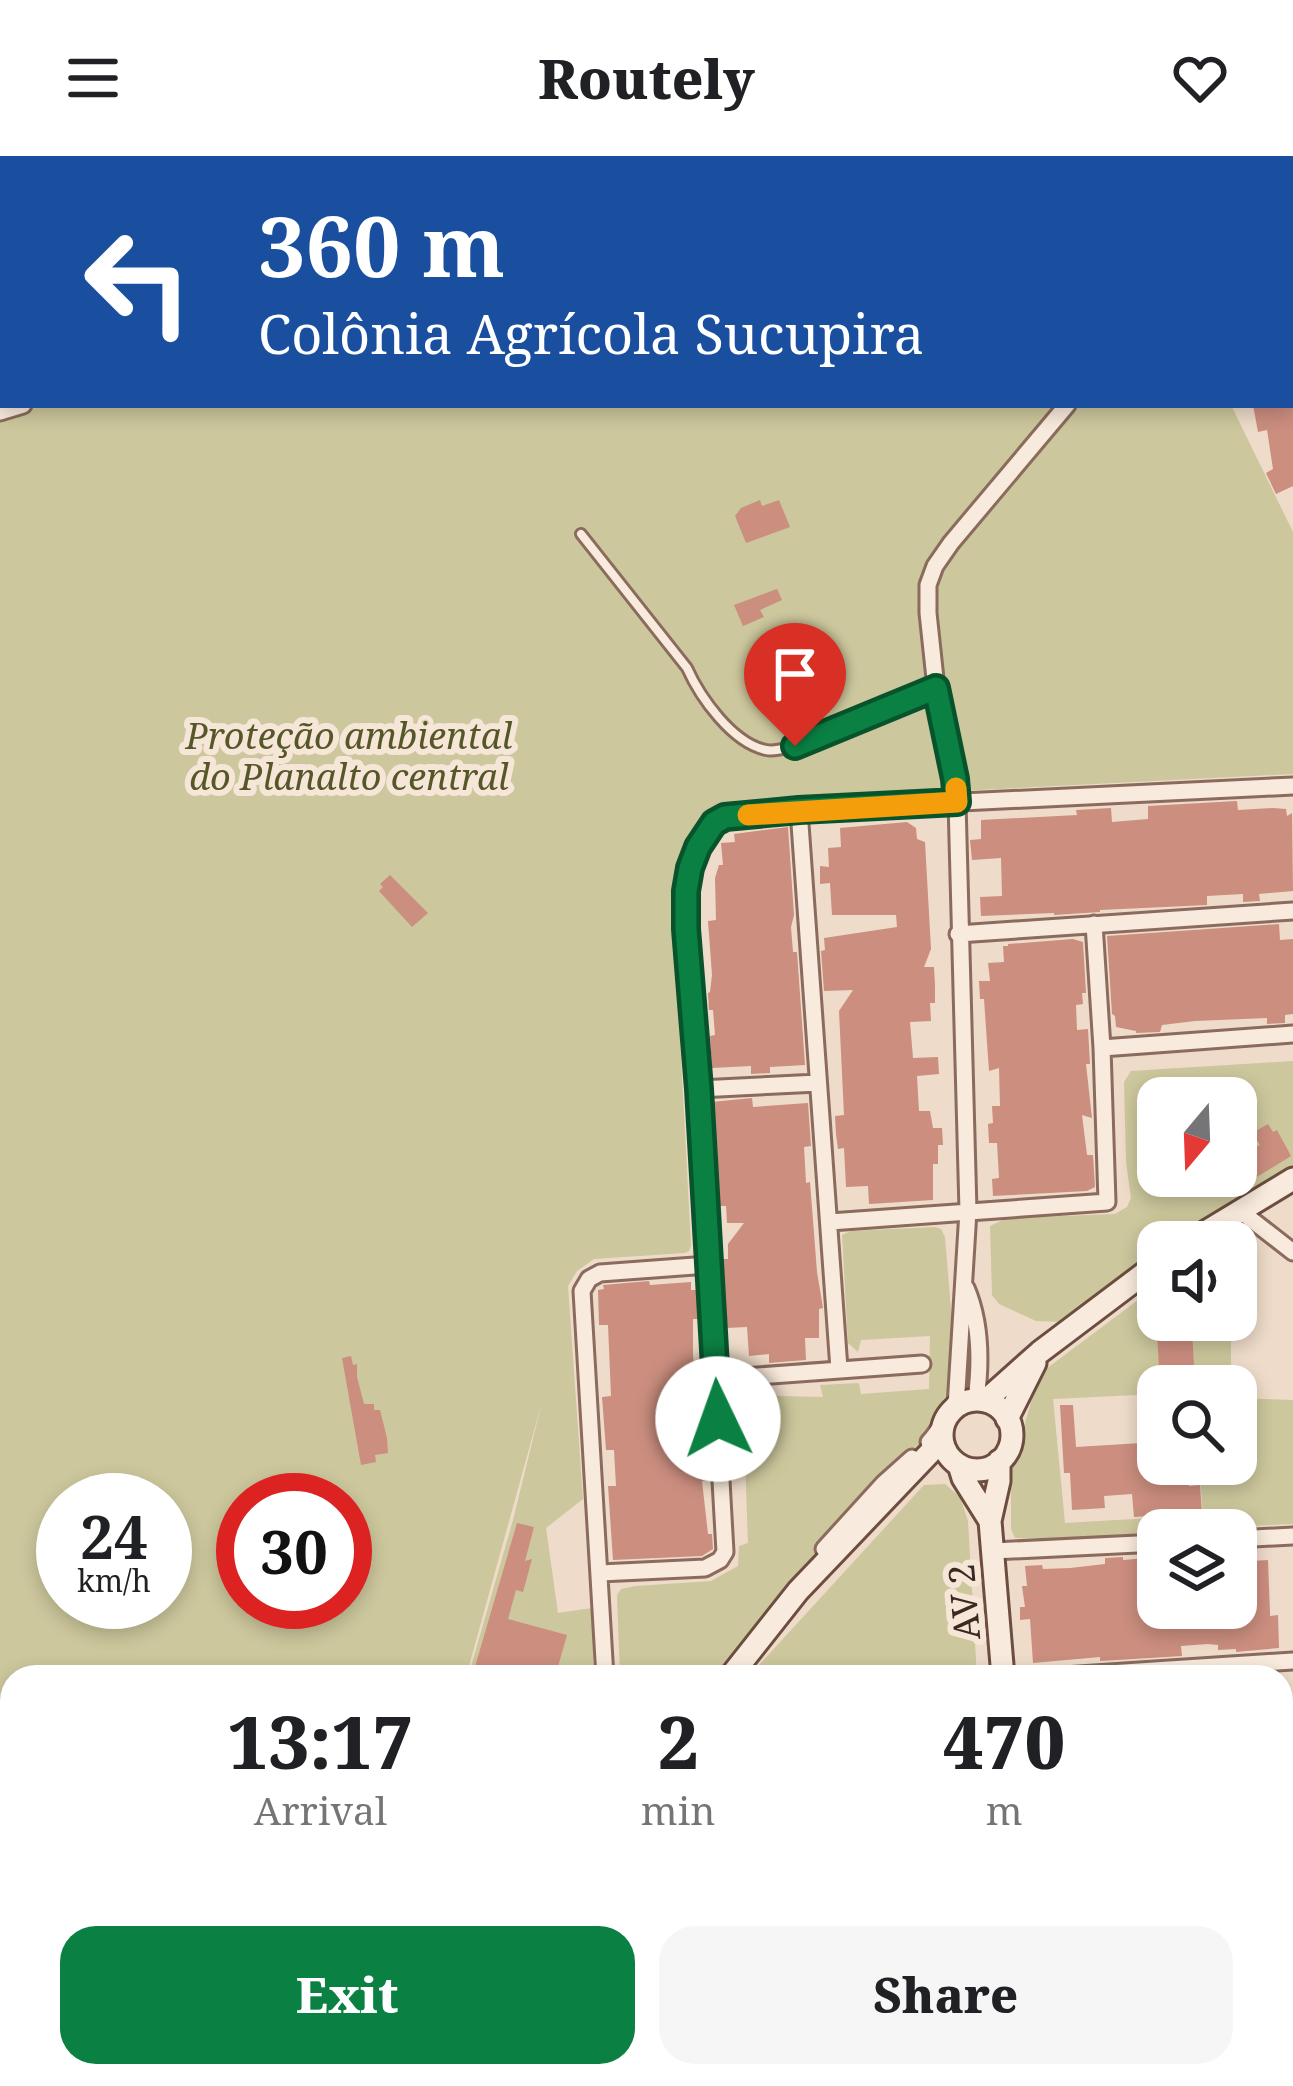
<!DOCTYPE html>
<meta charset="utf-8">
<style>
body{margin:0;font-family:"Noto Serif",serif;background:#f6f6f6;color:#202124;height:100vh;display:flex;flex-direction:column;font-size:45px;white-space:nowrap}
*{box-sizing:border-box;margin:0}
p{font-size:39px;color:#757577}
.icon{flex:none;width:66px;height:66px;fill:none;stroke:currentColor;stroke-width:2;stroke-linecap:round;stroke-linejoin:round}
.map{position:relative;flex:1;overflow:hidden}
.drawer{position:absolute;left:0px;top:1509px;width:1293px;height:423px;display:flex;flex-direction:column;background:#fff;border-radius:36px 36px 0 0;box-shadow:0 6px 18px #0003}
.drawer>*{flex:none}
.guide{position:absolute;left:0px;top:0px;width:1293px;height:252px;box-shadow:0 6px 18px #0003;background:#1a4fa0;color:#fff;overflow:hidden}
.needle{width:78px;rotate:199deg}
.fabs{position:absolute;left:1137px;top:921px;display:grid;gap:24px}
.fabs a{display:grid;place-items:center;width:120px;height:120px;border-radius:24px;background:#fff;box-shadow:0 6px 18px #0003;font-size:60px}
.speed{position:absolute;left:36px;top:1317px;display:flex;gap:24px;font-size:60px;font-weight:700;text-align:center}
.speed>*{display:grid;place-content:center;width:156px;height:156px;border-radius:50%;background:#fff;box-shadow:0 6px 18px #0003;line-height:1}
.speed small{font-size:30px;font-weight:400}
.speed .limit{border:18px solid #d22;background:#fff;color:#111}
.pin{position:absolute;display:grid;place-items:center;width:102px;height:102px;color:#fff;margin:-123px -51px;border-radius:50% 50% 50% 0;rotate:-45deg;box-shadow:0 0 12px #0007}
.pin .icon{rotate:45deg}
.me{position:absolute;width:132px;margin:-66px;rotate:357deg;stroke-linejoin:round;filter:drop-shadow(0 0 9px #0008)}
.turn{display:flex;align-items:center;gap:42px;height:252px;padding:0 60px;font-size:54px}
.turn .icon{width:156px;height:156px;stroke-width:2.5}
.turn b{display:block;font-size:84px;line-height:102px}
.eta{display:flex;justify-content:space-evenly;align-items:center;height:204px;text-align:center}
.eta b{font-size:72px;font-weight:800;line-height:84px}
.action{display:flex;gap:24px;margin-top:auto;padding:24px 60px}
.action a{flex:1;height:138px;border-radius:36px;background:#0b8043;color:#fff;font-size:48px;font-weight:800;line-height:138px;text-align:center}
.action a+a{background:#f6f6f6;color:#202124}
header{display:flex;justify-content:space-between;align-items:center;height:156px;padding:0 60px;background:#fff;font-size:54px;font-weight:800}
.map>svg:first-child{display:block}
.green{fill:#ccc79c;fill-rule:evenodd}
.building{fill:#cb8e7f}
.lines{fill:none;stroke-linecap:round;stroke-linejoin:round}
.lane-casing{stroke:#8a6b5d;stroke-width:14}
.street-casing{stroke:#8a6b5d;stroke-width:21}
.secondary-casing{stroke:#6c4d40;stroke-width:27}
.lane{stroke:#f8eadc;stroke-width:8}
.street{stroke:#f8eadc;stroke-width:15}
.secondary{stroke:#f8eadc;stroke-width:21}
.route-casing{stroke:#07532c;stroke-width:30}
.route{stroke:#0b8043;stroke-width:21}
.slow{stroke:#f59e0b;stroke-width:21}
.labels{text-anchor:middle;stroke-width:12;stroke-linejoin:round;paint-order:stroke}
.park-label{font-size:36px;font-style:italic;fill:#555728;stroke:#f5e6d8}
.street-label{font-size:36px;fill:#3b2821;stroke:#f5e6d8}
</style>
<header><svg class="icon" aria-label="menu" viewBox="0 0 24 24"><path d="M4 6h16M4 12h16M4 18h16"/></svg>Routely<svg class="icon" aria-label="heart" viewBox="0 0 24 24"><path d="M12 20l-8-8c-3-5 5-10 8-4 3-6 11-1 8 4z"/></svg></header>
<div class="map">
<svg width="1293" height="1930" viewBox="0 0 1293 1930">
<rect width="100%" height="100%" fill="#eedbc9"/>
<!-- green -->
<path class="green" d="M0,0H1234L1235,3H3V249H1231L1293,376V618L939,636L732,650C723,653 712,654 704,661C679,682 676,736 674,767L691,1090L689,1095L685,1097L594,1103L577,1115L568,1130L583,1343L546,1372L558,1457L592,1452L594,1521H468L513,1364L542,1246L466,1521H12V1892L0,1889ZM63,1344H165V1446H63ZM243,1344H345V1446H243Z
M1293,905V1015L1253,1036L1176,1086H1158V1098L1067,1166L1036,1165L999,1148L992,1139L990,1070L1007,1062L1115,1058L1127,1051L1131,1042L1126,1006L1124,926L1131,915ZM1158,942H1236V1020H1158Z
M935,1071L941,1073L945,1081L952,1165L951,1247L938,1277L720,1521H620L617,1439L621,1433L636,1430L711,1425L738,1410L739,1390L748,1387L743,1245L747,1239L823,1241L820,1229L859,1227L861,1238L929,1233L930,1180L861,1184L858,1196L848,1187L842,1079L851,1075Z
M1158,1129V1164H1231V1230H1158V1238L1053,1243L1065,1367L1203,1359L1199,1308H1236V1242L1293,1244V1368L1158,1374V1376L1058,1383L1015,1382L1011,1373V1317L1033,1239L1046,1213Z
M945,1328L960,1341L968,1365L977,1521H748L924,1329Z
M169,1920H471L467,1930H224Z
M496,1920H673L674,1930H492Z"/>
<!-- building -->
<path class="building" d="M1253,249H1293V330L1276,338L1266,317L1273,313L1267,274L1258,276Z
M760,344L762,350L779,344L790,371L746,387L735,360L741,352Z
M777,433L782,444L760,454L764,461L743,470L734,449Z
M1237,645L1238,654L1273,652L1286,653L1287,660L1292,657L1293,735L1259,738L1260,745L1243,746V738L1207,740V749L1100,754V756L1054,759V757L981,760L980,741L1002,740L1001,702L972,704L970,684L981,683V664L1077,659L1076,654L1111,652L1112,666L1148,663V650Z
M907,666L916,672L917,683L925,686L931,793L924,811H934L935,829V847H930L931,865L910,866L913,902L938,901L939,918L917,920L919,955H930L933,972H942L943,989H938V1008H933V1044L869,1048L868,1030L846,1031L844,992L838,993L836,978L835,960L844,959L839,855L853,834L824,835L821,795L825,794L824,782L897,771L896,759H832L830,727L820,728V710L829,711L828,692L841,691L840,672Z
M788,671L794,759L791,771L793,796H797L805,909L770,911V917L751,918V910L712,912L710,880L715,879L713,854H709L708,837L710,836L712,819L708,765L716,764L715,722L719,709H723L721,687L735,686L734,678Z
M390,719L428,757L412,771L379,735L383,731L380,728Z
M1279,768L1280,784L1293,783V858L1285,859V867L1267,868V862L1195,865L1162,869L1160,876L1136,877V875L1116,871L1115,860L1112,858L1107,780Z
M1073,783L1083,786L1086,837H1082L1083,848L1076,849L1077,874L1088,873L1090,908H1086L1092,962L1082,959L1087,999H1093L1095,1031L1087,1035L993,1040L992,1023L999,1022L997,987H989L988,968L993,967L992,950H1000L999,912L989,915L984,843H980L979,825H990L988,807L1004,806L1003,790H1008V788Z
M752,942L753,951L808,947L811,990L804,991L806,1027L810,1026L817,1116L823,1152L819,1153V1182H805L806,1204L769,1207V1198L749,1200L747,1171L726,1172L724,1164L721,1103H728V1088L744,1067H727L726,1050H718L712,946Z
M1268,968L1273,976L1277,974L1291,1000L1247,1027L1236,1009V1003L1241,999L1249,1002L1252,993L1260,989L1252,977Z
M649,1125L650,1129L691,1126V1134H698L700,1163H693V1199L696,1235H700L701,1252H705L706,1270H700L702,1307L708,1306L709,1324L702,1325L708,1378H712L713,1393L702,1400L613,1404L608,1330H616L614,1294H606L602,1241L611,1240L608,1169H599L598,1134L604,1133L603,1129Z
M1192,1174L1194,1210L1159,1212L1157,1177Z
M351,1200L353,1209L357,1208V1221L364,1248H374V1254H380L387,1282L388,1297L375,1299L376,1306L361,1309L342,1202Z
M1060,1249H1073L1076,1291L1158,1286V1308H1188L1189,1330L1200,1329L1202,1357L1134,1361L1132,1338L1104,1340L1105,1352L1072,1354L1070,1317H1064Z
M517,1367L534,1371L525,1405L532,1403L523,1436L516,1434L508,1463L567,1479L555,1521H472Z
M1123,1401V1404L1158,1401V1452H1236V1410H1251V1405L1268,1404L1270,1457V1460L1278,1459L1279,1492L1236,1496V1493L1218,1494V1489L1208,1488L1181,1490L1182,1500L1100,1505V1501L1033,1507L1030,1463L1020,1464V1451H1025L1022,1430H1027L1025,1410L1042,1409L1043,1413L1070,1412L1105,1408V1402Z"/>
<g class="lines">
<!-- lane casing -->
<g class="lane-casing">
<path id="lane" d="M581,378L687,512C700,541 732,587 766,594C776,596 785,592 795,590L935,532"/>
</g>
<!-- street casing -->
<g class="street-casing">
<path id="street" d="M154,3L155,0
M1290,136H1293
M1290,166H1293
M0,256L23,249
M799,654L839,1213
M1094,768L1102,892
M958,778L1293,755
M699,933L818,927
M1239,1054L1293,1096
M830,1066L1107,1046L1102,892L1293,878
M966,1132C981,1167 981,1207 976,1244
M716,1223L922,1208
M956,1251L968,1055L957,646L955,623L936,532L928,457V429L935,410L951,387L1067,249
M929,1286C941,1274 946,1258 957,1244
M1236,1383L1293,1380
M824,1393L884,1327L912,1302
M993,1395L1158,1387
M600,1417L705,1412L720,1404L725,1396L699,933L686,773V735L690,712L706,676L714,667L725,661L799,654L1293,630
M605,1521L582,1135L589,1123L600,1117L708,1109
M1048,1521L1293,1505
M1281,1631L1293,1630
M1281,1754L1293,1753
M1281,1836L1293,1834
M791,1920V1930
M901,1920L902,1930
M1148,1920L1149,1930
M1257,1920V1930"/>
</g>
<!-- secondary casing -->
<g class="secondary-casing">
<path id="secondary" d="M1189,1086L1293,1023
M942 1279a35 35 0 1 1 70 0a35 35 0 1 1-70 0Z
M985,1245L1040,1196L1158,1107
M1007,1263L1035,1207
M999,1305V1325L990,1365L1003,1521
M959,1309L963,1322L990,1365
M730,1521L798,1435L942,1284
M1027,1920L1028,1930
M486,1930L491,1920"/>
</g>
<!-- lane -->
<use href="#lane" class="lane"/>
<!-- street -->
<use href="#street" class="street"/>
<!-- secondary -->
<use href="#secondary" class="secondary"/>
</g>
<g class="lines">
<!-- route casing -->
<g class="route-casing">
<path id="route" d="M718,1263L699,933L686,773V735L690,712L698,691L714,667L725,661L799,654L957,646L955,623L936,532L795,590"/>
</g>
<!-- route -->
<use href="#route" class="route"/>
<!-- slow -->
<path class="slow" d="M748,659L957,646L956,632"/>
</g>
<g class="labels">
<!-- park labels -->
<g class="park-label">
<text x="349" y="593">Proteção ambiental<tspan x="349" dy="41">do Planalto central</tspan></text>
</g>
<!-- street labels -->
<g class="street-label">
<text transform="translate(964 1446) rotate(-95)" y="13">AV 2</text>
</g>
</g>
</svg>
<div class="fabs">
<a><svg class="needle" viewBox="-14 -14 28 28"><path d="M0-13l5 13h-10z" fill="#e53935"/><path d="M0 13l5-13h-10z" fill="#757577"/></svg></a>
<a><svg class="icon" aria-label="sound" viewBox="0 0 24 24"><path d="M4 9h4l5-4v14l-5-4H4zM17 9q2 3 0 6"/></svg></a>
<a><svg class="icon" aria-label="search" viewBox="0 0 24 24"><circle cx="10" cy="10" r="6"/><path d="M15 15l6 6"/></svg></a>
<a><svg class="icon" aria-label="layers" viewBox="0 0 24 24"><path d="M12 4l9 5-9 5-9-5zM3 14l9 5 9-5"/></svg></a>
</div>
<div class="speed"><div>24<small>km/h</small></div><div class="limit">30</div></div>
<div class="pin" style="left:795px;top:590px;background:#d93025"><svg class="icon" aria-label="arrive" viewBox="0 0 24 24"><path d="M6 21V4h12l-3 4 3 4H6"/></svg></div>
<svg class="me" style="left:718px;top:1263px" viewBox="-20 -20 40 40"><circle r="19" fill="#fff"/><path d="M0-13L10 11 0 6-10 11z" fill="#0b8043"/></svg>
<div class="guide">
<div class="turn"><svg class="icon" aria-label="left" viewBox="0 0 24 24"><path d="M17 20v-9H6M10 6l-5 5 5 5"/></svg><div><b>360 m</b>Colônia Agrícola Sucupira</div></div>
</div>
<section class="drawer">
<div class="eta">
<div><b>13:17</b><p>Arrival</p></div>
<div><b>2</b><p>min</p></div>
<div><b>470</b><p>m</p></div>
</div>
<div class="action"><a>Exit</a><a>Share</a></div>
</section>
</div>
